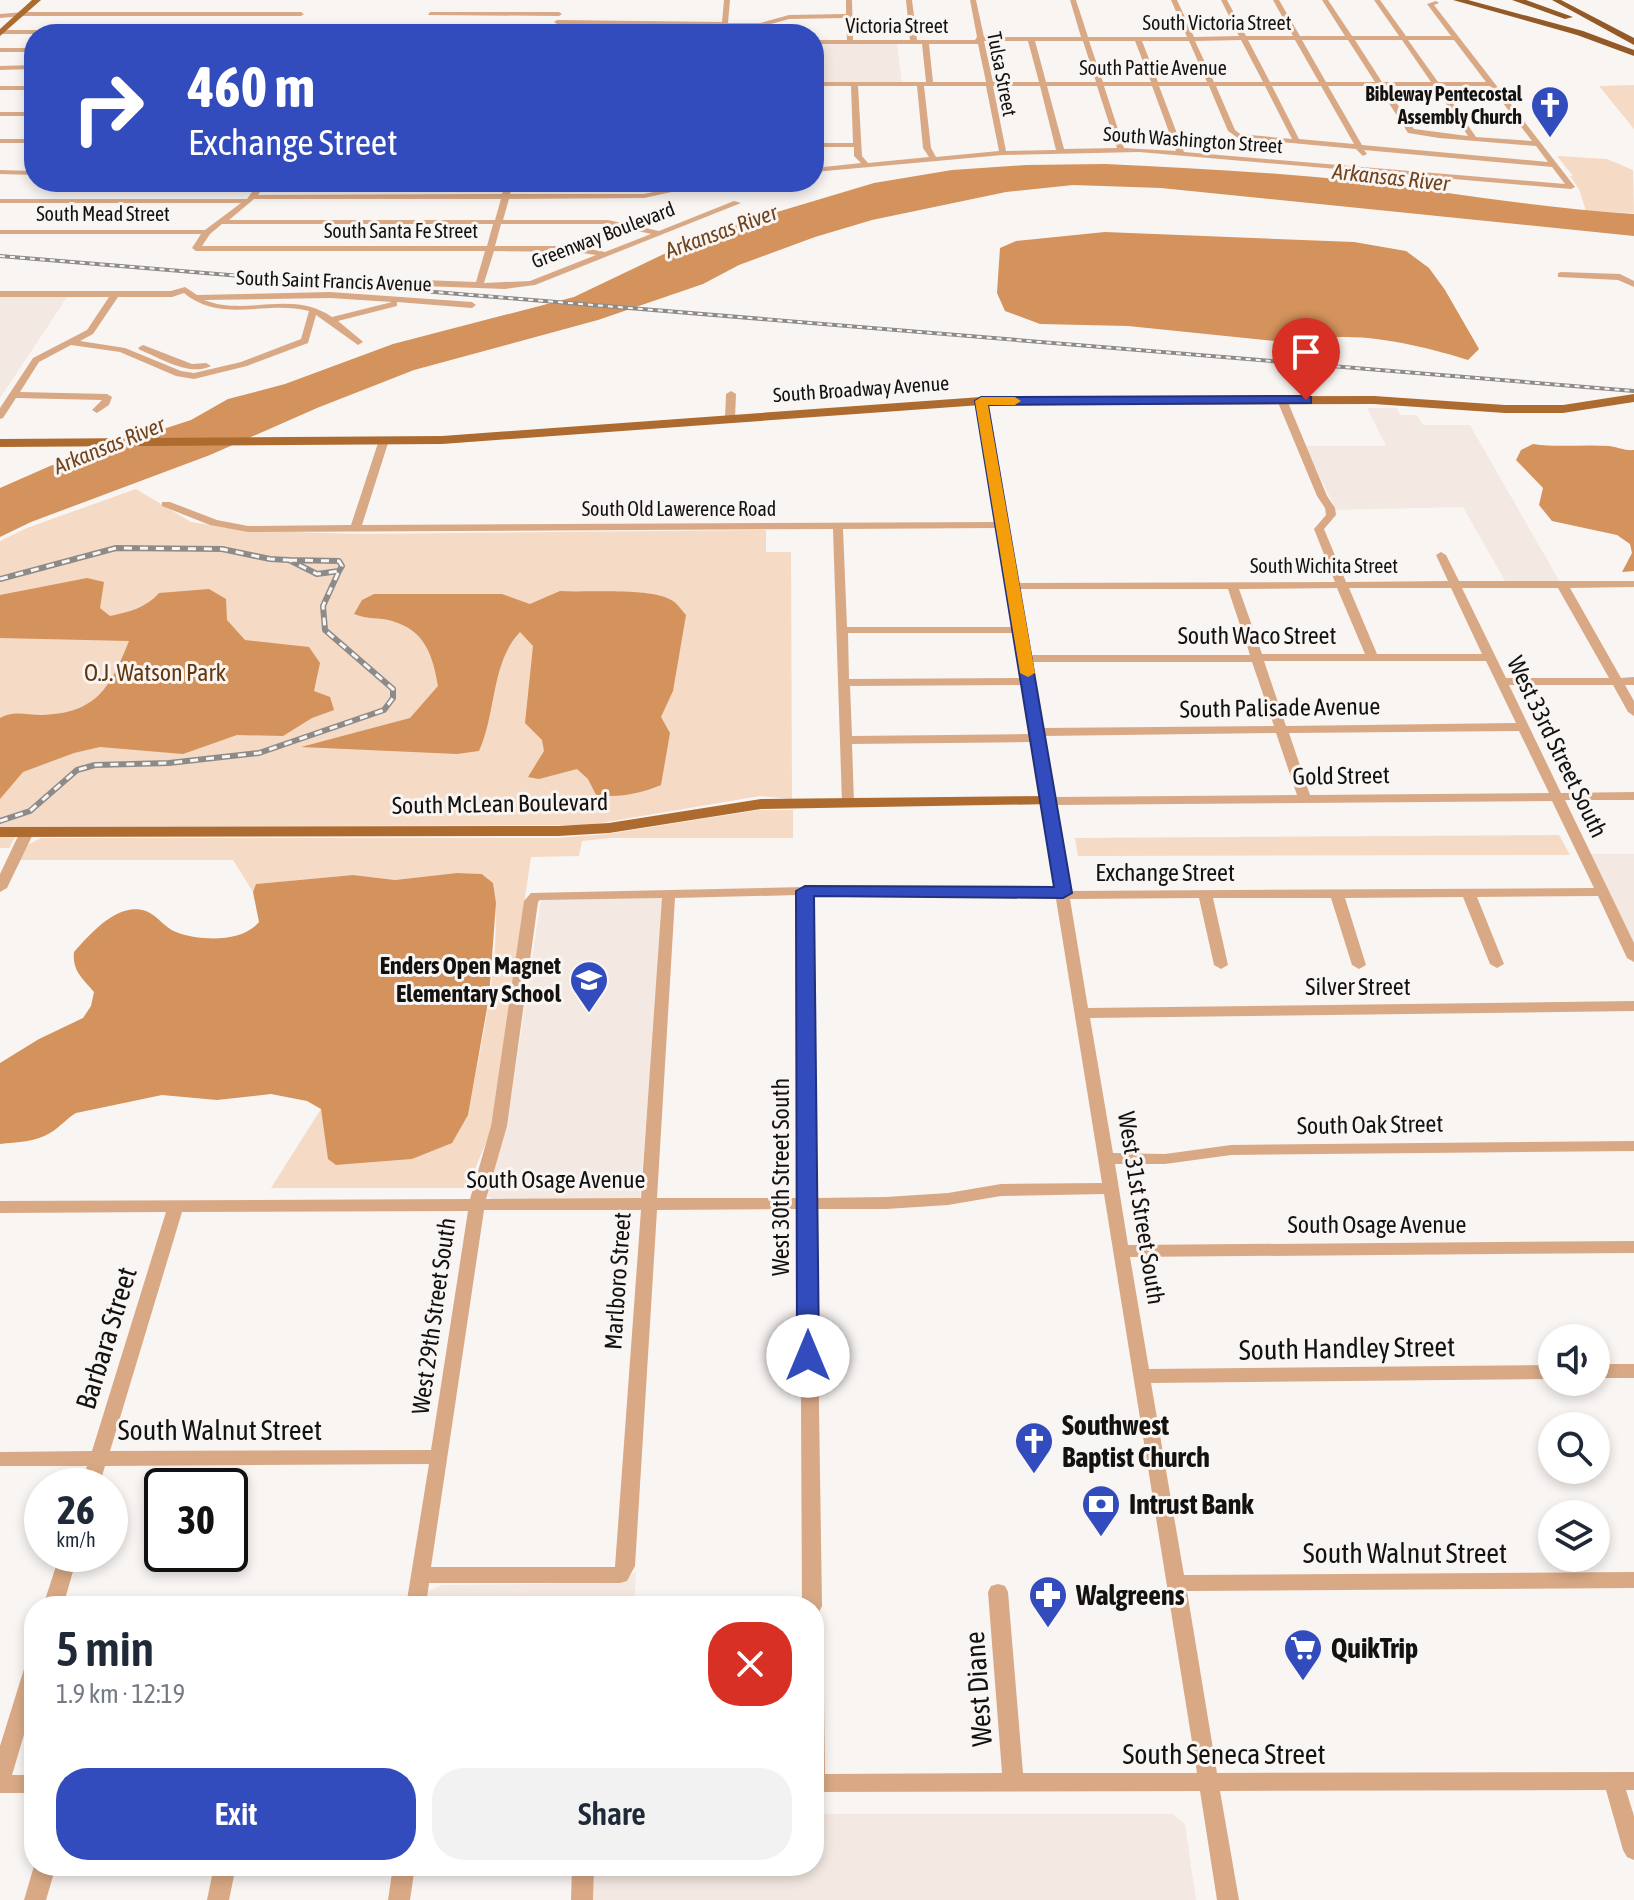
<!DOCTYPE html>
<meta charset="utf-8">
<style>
body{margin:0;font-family:"Asap Condensed",sans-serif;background:#f2f2f3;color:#1f2937;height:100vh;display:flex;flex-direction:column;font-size:30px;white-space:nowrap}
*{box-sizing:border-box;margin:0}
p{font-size:26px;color:#747a83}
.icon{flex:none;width:44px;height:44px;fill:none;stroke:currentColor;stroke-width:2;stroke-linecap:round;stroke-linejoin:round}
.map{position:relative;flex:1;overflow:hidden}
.sheet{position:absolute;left:24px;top:1596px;width:800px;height:280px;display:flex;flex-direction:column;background:#fff;border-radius:32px;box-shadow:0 4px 12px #0003}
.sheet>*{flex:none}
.hud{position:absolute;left:24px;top:24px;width:800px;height:168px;border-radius:32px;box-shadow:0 4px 12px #0003;background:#334cbd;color:#fff;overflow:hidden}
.buttons{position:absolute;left:1538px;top:1324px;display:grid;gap:16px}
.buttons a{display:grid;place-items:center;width:72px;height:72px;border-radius:50%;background:#fff;box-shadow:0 4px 12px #0003;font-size:40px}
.speed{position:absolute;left:24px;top:1468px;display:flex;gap:16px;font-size:40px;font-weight:700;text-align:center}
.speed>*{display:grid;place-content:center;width:104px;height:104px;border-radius:50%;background:#fff;box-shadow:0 4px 12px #0003;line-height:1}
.speed small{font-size:20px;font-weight:400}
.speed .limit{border:4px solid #111;border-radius:12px;background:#fff;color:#111}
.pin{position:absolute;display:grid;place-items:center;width:68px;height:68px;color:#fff;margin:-82px -34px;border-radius:50% 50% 50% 0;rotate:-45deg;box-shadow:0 0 8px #0007}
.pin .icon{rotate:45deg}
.me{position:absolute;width:88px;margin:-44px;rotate:0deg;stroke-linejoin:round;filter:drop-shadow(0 0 6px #0008)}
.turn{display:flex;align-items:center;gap:28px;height:168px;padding:0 32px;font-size:36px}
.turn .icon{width:104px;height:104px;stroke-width:2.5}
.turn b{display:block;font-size:56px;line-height:68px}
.round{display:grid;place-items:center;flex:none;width:84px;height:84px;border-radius:32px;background:#f2f2f3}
.overview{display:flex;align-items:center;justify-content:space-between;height:136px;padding:0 32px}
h1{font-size:48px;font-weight:600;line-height:60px}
.button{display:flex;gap:16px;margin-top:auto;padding:16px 32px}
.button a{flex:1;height:92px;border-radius:32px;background:#334cbd;color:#fff;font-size:32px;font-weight:600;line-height:92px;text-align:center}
.button a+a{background:#f2f2f3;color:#1f2937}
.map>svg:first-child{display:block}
.built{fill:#f4e9e2}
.green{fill:#f5dac5}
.water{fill:#d4925c}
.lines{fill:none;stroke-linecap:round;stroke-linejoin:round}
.minor{fill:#d9a985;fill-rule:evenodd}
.major{fill:#ae6b30;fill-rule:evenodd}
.highway{fill:#935a27;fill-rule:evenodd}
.rail-far1-casing{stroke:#8d8b89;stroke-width:4}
.rail-casing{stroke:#8d8b89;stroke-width:6}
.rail-far1{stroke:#f9f5f3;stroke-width:2;stroke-dasharray:5;stroke-linecap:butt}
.rail{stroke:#f9f5f3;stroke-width:3;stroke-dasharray:8;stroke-linecap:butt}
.route{fill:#334cbd;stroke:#21317b;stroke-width:2}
.slow{fill:#f59e0b}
.labels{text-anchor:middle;stroke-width:6;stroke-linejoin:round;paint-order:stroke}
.far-street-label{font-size:20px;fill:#131211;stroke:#f9f5f3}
.far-poi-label{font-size:20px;font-weight:bold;fill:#131211;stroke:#f9f5f3;text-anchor:end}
.far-water-label{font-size:22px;font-style:italic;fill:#70431c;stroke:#f9f5f3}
.street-label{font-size:24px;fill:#131211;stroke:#f9f5f3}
.park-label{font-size:24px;fill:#63370e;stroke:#f9f5f3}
.poi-label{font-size:24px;font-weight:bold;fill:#131211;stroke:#f9f5f3;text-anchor:end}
.near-street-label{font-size:28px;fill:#131211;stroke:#f9f5f3}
.near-poi-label{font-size:28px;font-weight:bold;fill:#131211;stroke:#f9f5f3;text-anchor:start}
</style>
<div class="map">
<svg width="1634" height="1900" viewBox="0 0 1634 1900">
<rect width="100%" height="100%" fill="#f9f5f3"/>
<!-- built -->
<path class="built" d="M819,43L897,44L902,83H819Z
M69,294L48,326L0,398V295Z
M1367,408H1397L1400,415H1417L1423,425H1470L1560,582L1505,581L1463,507L1336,510L1305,446H1386Z
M1589,854H1634V946Z
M661,898L664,900L640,1199H492L487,1196L507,1125L541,899Z
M636,1572L634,1606H426L428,1591L442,1585L615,1583Z
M814,1814H1173L1185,1824L1196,1900H590L592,1866H814Z"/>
<!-- green -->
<path class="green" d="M1634,85V129L1599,86Z
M1557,156L1607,159L1633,170L1634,213L1586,211L1579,189L1570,176H1573Z
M136,489L191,522L250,531L362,534L766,530V552H791L792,799L760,796L589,825L20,827L9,848H0V541L27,528Z
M759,810H793V838H610L582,841L579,856L531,857L490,1133L467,1188H271L321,1109L336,1165L412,1159L468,1115C480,1046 504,952 493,883L483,874L457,873L395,880L353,875L256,884L253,892L233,860H18L24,847L41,838H556L607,834Z
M1559,835L1570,855L1078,856L1075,838Z"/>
<!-- water -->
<path class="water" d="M1105,164C1188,168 1272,172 1355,181C1448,192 1540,208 1634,214V236L1161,188L1073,185L1006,192L872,220L815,237L739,265L703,284L598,320L414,370L317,408L210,455L31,522L0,537V488L50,466L191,420L228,399L285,384L393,344L574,297L710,232L874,183L952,170L1026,165Z
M1105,232L1354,242L1406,251L1429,268L1445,290L1479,349L1468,360C1427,347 1345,326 1305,344L1128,326L1040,324L1005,311L997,293L1000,248L1016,241Z
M1533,444C1559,448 1583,444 1609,446C1618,447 1625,451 1634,450V571L1622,572L1632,553L1630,544L1617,535L1552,521L1539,505L1543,488L1516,460L1521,450Z
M87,578L104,582L100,608L110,616C129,612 146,608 159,593L209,589L226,599L227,620L245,640L309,647L320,663L314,691L330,697L334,710L312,718L283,736L237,735L183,754L100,747L74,753L23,772L0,799V718C15,710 25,715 42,715C97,713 110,688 129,641L0,638V595Z
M560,591C588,593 651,587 673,601C678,604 682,611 686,615L673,691L661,717L670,733L661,785C639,794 619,798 596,795L588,779L577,769L539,779L528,777L544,751L542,740L525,723L533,646L520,632C491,662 496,715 479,751L457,754L301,747L410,718L438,686C433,656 425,630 392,621C379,617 368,620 354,614L362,600L374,594H502L530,604Z
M457,873L482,874L493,883L496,903L489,997L468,1115L452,1143L412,1159L336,1165L328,1159L321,1109L307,1101L271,1094L217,1100L162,1095L76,1113C66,1119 60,1127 50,1133C35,1142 18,1142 0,1144V1063L39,1039L83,1018L91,1006L94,992C83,979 72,971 74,952C90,934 118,901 146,911C158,916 165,928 176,932C199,941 242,943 259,922L253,892L256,884L353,875L395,880Z"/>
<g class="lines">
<!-- minor -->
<path class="minor" d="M724,0H730L728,23H760L789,15L846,14V0H852L853,40H910L906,0H912L917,40H975L977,37L970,0H976L984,37H1081L1070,0H1076L1088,37H1187L1171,0H1177L1194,37L1239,36L1221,0H1227L1246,36H1293L1273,0H1279L1300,36H1345L1322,0H1328L1352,36H1399L1374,0H1380L1406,36H1451L1427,4L1436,1L1439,3L1434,5L1575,187L1571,189L1139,152L1003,155L814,172V168L861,163L854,156V147H814V143H853L851,86H814V82H926L922,44H814V40H847L846,18L789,19L760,27H728L727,34H721V26L557,24L554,22L557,20L722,22ZM1241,40L1263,82H1214L1195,41ZM1248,40H1295L1319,82H1270ZM1302,40H1348L1375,82H1326ZM1355,40H1402L1431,82H1382ZM1408,40H1454L1486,82H1438ZM984,41H1028L1039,82H993ZM1035,41H1083L1096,82H1046ZM1089,41H1135L1151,82H1103ZM1142,41H1189L1207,82H1158ZM929,44H978L986,82H933ZM858,86H917L923,148L929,157L868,163L862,156ZM924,86H986L999,151L936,157L931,148ZM993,86H1040L1056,150L1006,151ZM1047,86H1097L1117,148L1064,149ZM1104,86H1152L1176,151L1124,148ZM1159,86H1209L1228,131L1238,138L1356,149L1363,156L1367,154L1364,150L1552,167L1565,184L1184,152ZM1216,86H1265L1292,139L1240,134L1235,130ZM1272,86H1321L1354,144L1299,139ZM1328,86H1378L1408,133L1439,138L1536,146L1548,162L1362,145ZM1385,86H1434L1468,136L1414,129ZM1441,86H1490L1532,141L1476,137Z
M24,12H301L304,14L301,16H24L0,18V14Z
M430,12H559L562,14L559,16L428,15Z
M0,30H554L557,32L554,34H1Z
M0,48H34V52H0Z
M34,65V69L0,70V66Z
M0,86H34V90H0Z
M0,112H34V116H0Z
M0,139H34V143H0Z
M0,170L34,171V175L0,174Z
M259,182H267L258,195L502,194L506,182H514L510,194H644L702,182H718L644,198L509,199L503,220H608L659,231L734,201L741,203L535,285L505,289L423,286L419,283L423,280L476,282L485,251H196L192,248L201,234H0V230H205L241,203H0V199H247ZM254,199H501L495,220H229ZM222,224H493L487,246H202L210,234ZM501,224H608L651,234L605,252L575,246H495ZM494,251L575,252L596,255L530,281L484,283Z
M1561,272L1620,274L1634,281V287L1618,280L1558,277V273Z
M185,287L197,295L330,292L472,302L476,305L472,308L397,302V306L338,321L361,340L363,342L358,345L316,315L308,343L247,366L194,379L176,376L120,352L71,345L39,362L20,392L107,394L112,397L109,405L97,413L92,410L102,400L16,398L3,418L0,419V408L33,358L87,330L109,297H0V291H171ZM184,293C221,324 266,300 309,311L301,339L241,362L194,373L181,371L125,348L80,341L93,334L118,297H172ZM330,298L392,302L332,317C291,289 247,317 204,300Z
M143,345L192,364L206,363L211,366C189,377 161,358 140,350L138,348Z
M731,391L736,394L735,419L730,422L725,419L726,394Z
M1282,397L1287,400L1327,496L1335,508L1336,515L1324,529L1346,582L1448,581L1436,555L1441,552L1446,555L1459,581H1634V587L1570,588L1621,678L1634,677V685H1625L1634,701V716L1628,712L1613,685H1509L1561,793L1634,792V800H1565L1634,943V962L1627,958L1598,896L1477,897L1504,964L1497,968L1490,964L1463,897L1345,898L1366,965L1359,969L1352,965L1331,898H1213L1228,965L1221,969L1214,965L1199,898L1070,899L1088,1008L1634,1001V1011L1090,1018L1113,1153L1165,1154L1231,1145L1634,1141V1151L1231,1155L1165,1164H1115L1128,1245L1634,1241V1253L1130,1257L1149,1369L1552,1365V1379L1151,1383L1184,1575L1634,1572V1588L1187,1591L1217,1773L1634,1772V1790H1626L1634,1816V1860L1627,1857L1623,1850L1606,1790L1220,1791L1239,1900H1217L1200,1791L814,1792V1691L821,1694L824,1700L825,1774L1002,1773L988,1592L991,1586L998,1584L1005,1586L1008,1592L1023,1773H1197L1104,1194L1001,1196L948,1205L886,1209H816L822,1606L819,1612L814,1613V1606H802L800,1209L657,1210L635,1566L627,1581L620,1583H429L426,1606H406L429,1464L105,1466L99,1486H81L87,1466H0V1452L92,1451L166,1212L0,1213V1201L470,1199L491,1126L524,901L531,893L805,887L1055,891L1031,742L852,744L854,803L848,807L842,803L833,529L248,532L210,525L162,506V502H170L217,520L248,526L351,525L379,440L384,437L389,440L362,525L996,522L976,401L981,398L986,401L1016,583L1335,582L1314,529L1326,515L1325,508L1317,496L1277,400ZM997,528L1012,627H847L843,529ZM1337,588L1365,654H1262L1239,589ZM1349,588H1451L1482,654H1377ZM1462,588H1558L1609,678H1506ZM1018,589H1228L1250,655H1029ZM848,633H1014L1021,678L849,679ZM1264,661H1486L1516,723L1286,726ZM1030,662H1252L1274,726L1041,728L1033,683L1035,681ZM1022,685L1030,734L852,736L850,686ZM1519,731L1549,793L1310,795L1289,733ZM1276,733L1297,795L1053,797L1043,736ZM1552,801L1594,888L1068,891L1054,805ZM798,895L800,1198H657L675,898ZM812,895L1056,899L1102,1183L1001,1184L948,1193L886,1197L816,1198ZM662,898L641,1198L486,1199L507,1126L538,902L540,900ZM484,1210H641L615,1567H431ZM468,1211L431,1450L110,1451L182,1212Z
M27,828L34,832L7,888L0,892V874L20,832Z
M1596,1364H1634V1378H1596Z
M60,1554H78L63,1606H43Z
M34,1660V1701L12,1775H34V1793H0V1746L24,1669L27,1663Z
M34,1866H56L46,1900H24Z
M214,1866H236L229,1900H207Z
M393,1866H415L410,1900H388Z
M572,1866H594L593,1900H571Z"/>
<!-- major -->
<path class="major" d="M32,0H41L0,36V29Z
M1634,394V402L1563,413H1505L1374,404L981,405L442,444L0,447V439L442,436L981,397L1374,396L1505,405H1563Z
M1048,796L1054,798L1056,801L1054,804L761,809L609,833L558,836L0,837V827L558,826L609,823L761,799Z"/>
<!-- highway -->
<path class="highway" d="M1453,0H1468L1583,31L1634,50V56L1577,35Z
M1512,0H1526L1573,17L1565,19Z
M1552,0H1561L1634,38V45Z"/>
<!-- rail-far1 casing -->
<g class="rail-far1-casing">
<path id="rail-far1" d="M0,256L1634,391"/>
</g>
<!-- rail casing -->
<g class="rail-casing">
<path id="rail" d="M289,560L339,561L342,566L339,571L317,574Z
M0,579L116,548L222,549L270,559L289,560
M0,821L30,811L77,770L95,765L169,763L259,753L384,710L393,698V689L325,630L323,606L339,571"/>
</g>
<!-- rail-far1 -->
<use href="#rail-far1" class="rail-far1"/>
<!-- rail -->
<use href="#rail" class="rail"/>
</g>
<!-- route -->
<path class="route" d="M1306,396L1311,397V403L988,405L1072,893L1063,898L814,896L819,1356L816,1362L808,1364L800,1362L797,1356L796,891L805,886L1054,887L975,401L981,397Z"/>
<!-- slow -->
<path class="slow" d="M981,397H1015L1021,401L1015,405H988L1035,673L1028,677L1020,673L975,401Z"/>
<!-- icons -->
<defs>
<g id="church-pin" transform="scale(2)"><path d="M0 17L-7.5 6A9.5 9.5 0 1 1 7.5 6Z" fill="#334cbd" stroke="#f9f5f3"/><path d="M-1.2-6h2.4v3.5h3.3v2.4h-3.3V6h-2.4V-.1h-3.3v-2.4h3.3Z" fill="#fff"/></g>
<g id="school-pin" transform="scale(2)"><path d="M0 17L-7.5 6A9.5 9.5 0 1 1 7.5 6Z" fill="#334cbd" stroke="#f9f5f3"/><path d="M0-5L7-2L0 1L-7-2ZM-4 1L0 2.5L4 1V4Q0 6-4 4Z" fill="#fff"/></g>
<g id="bank-pin" transform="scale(2)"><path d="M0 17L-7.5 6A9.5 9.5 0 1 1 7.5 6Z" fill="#334cbd" stroke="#f9f5f3"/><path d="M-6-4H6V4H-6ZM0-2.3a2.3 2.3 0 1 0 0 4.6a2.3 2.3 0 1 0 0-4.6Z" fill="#fff"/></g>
<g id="pharmacy-pin" transform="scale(2)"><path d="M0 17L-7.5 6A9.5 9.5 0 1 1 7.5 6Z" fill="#334cbd" stroke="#f9f5f3"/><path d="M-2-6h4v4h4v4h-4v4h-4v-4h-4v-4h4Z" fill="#fff"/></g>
<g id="supermarket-pin" transform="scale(2)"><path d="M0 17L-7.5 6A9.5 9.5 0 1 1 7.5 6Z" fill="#334cbd" stroke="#f9f5f3"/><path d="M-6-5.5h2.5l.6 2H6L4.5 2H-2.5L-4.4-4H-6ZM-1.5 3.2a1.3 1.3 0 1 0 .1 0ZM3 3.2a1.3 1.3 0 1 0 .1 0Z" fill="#fff"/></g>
</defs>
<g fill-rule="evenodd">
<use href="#church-pin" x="1550" y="105"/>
<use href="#school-pin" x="589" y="980"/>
<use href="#church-pin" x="1034" y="1441"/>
<use href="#bank-pin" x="1101" y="1504"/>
<use href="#pharmacy-pin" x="1048" y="1595"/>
<use href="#supermarket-pin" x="1303" y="1648"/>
</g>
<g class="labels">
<!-- far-street labels -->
<g class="far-street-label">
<text x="1217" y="30">South Victoria Street</text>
<text x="897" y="33">Victoria Street</text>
<text x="1153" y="75">South Pattie Avenue</text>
<text transform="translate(1002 74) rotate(79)" y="7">Tulsa Street</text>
<text transform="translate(1193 140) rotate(4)" y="7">South Washington Street</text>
<text x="103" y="221">South Mead Street</text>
<text x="401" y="238">South Santa Fe Street</text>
<text transform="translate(603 235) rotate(-21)" y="7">Greenway Boulevard</text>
<text transform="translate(334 281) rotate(2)" y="7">South Saint Francis Avenue</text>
<text transform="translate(861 389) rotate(-4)" y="7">South Broadway Avenue</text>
<text x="679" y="516">South Old Lawerence Road</text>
<text x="1324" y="573">South Wichita Street</text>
</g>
<!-- far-poi labels -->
<g class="far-poi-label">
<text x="1522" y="101">Bibleway Pentecostal<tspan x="1522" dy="23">Assembly Church</tspan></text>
</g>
<!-- far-water labels -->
<g class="far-water-label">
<text transform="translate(1391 177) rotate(6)" y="8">Arkansas River</text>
<text transform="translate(721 231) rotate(-20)" y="8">Arkansas River</text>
<text transform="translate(109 445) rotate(-22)" y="8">Arkansas River</text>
</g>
<!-- street labels -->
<g class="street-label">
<text x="1257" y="644">South Waco Street</text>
<text transform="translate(1280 708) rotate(-1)" y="8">South Palisade Avenue</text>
<text transform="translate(1557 747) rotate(64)" y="8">West 33rd Street South</text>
<text transform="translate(1341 776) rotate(-1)" y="8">Gold Street</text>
<text transform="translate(500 804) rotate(-1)" y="8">South McLean Boulevard</text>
<text x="1165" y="881">Exchange Street</text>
<text x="1358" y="995">Silver Street</text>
<text transform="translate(1370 1125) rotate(-1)" y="8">South Oak Street</text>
<text transform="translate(781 1177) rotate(-90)" y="8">West 30th Street South</text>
<text x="556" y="1188">South Osage Avenue</text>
<text transform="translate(1141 1208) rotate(81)" y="8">West 31st Street South</text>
<text x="1377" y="1233">South Osage Avenue</text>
<text transform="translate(618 1281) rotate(-86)" y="8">Marlboro Street</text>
<text transform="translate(434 1316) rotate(-82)" y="8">West 29th Street South</text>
</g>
<!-- park labels -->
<g class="park-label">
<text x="155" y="681">O.J. Watson Park</text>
</g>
<!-- poi labels -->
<g class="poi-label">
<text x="561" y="974">Enders Open Magnet<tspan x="561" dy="28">Elementary School</tspan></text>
</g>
<!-- near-street labels -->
<g class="near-street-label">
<text transform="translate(106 1338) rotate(-73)" y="10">Barbara Street</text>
<text transform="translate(1347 1348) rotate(-1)" y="10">South Handley Street</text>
<text x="220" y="1440">South Walnut Street</text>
<text x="1405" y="1563">South Walnut Street</text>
<text transform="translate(978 1689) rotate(-94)" y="10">West Diane</text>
<text x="1224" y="1764">South Seneca Street</text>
</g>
<!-- near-poi labels -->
<g class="near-poi-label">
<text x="1062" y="1435">Southwest<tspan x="1062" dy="32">Baptist Church</tspan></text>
<text x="1129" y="1514">Intrust Bank</text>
<text x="1076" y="1605">Walgreens</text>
<text x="1331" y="1658">QuikTrip</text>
</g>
</g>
</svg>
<div class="buttons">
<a><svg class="icon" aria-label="sound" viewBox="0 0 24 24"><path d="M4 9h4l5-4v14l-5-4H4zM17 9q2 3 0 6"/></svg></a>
<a><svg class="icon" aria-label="search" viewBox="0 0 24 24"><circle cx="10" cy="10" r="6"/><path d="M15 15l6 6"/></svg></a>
<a><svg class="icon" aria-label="layers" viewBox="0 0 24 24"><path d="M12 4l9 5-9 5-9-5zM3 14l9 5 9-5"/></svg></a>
</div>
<div class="speed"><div>26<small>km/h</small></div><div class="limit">30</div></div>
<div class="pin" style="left:1306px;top:400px;background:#d93025"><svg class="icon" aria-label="arrive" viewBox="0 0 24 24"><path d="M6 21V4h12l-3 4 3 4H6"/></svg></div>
<svg class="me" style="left:808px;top:1356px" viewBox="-20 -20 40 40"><circle r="19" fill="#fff"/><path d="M0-13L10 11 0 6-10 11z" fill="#334cbd"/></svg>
<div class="hud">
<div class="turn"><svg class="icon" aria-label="right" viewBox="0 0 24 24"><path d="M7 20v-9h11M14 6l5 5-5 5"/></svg><div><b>460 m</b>Exchange Street</div></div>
</div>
<section class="sheet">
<div class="overview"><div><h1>5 min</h1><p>1.9 km · 12:19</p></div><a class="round" style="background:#d93025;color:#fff"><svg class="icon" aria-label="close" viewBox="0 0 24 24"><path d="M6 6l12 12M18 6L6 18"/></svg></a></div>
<div class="button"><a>Exit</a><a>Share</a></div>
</section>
</div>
